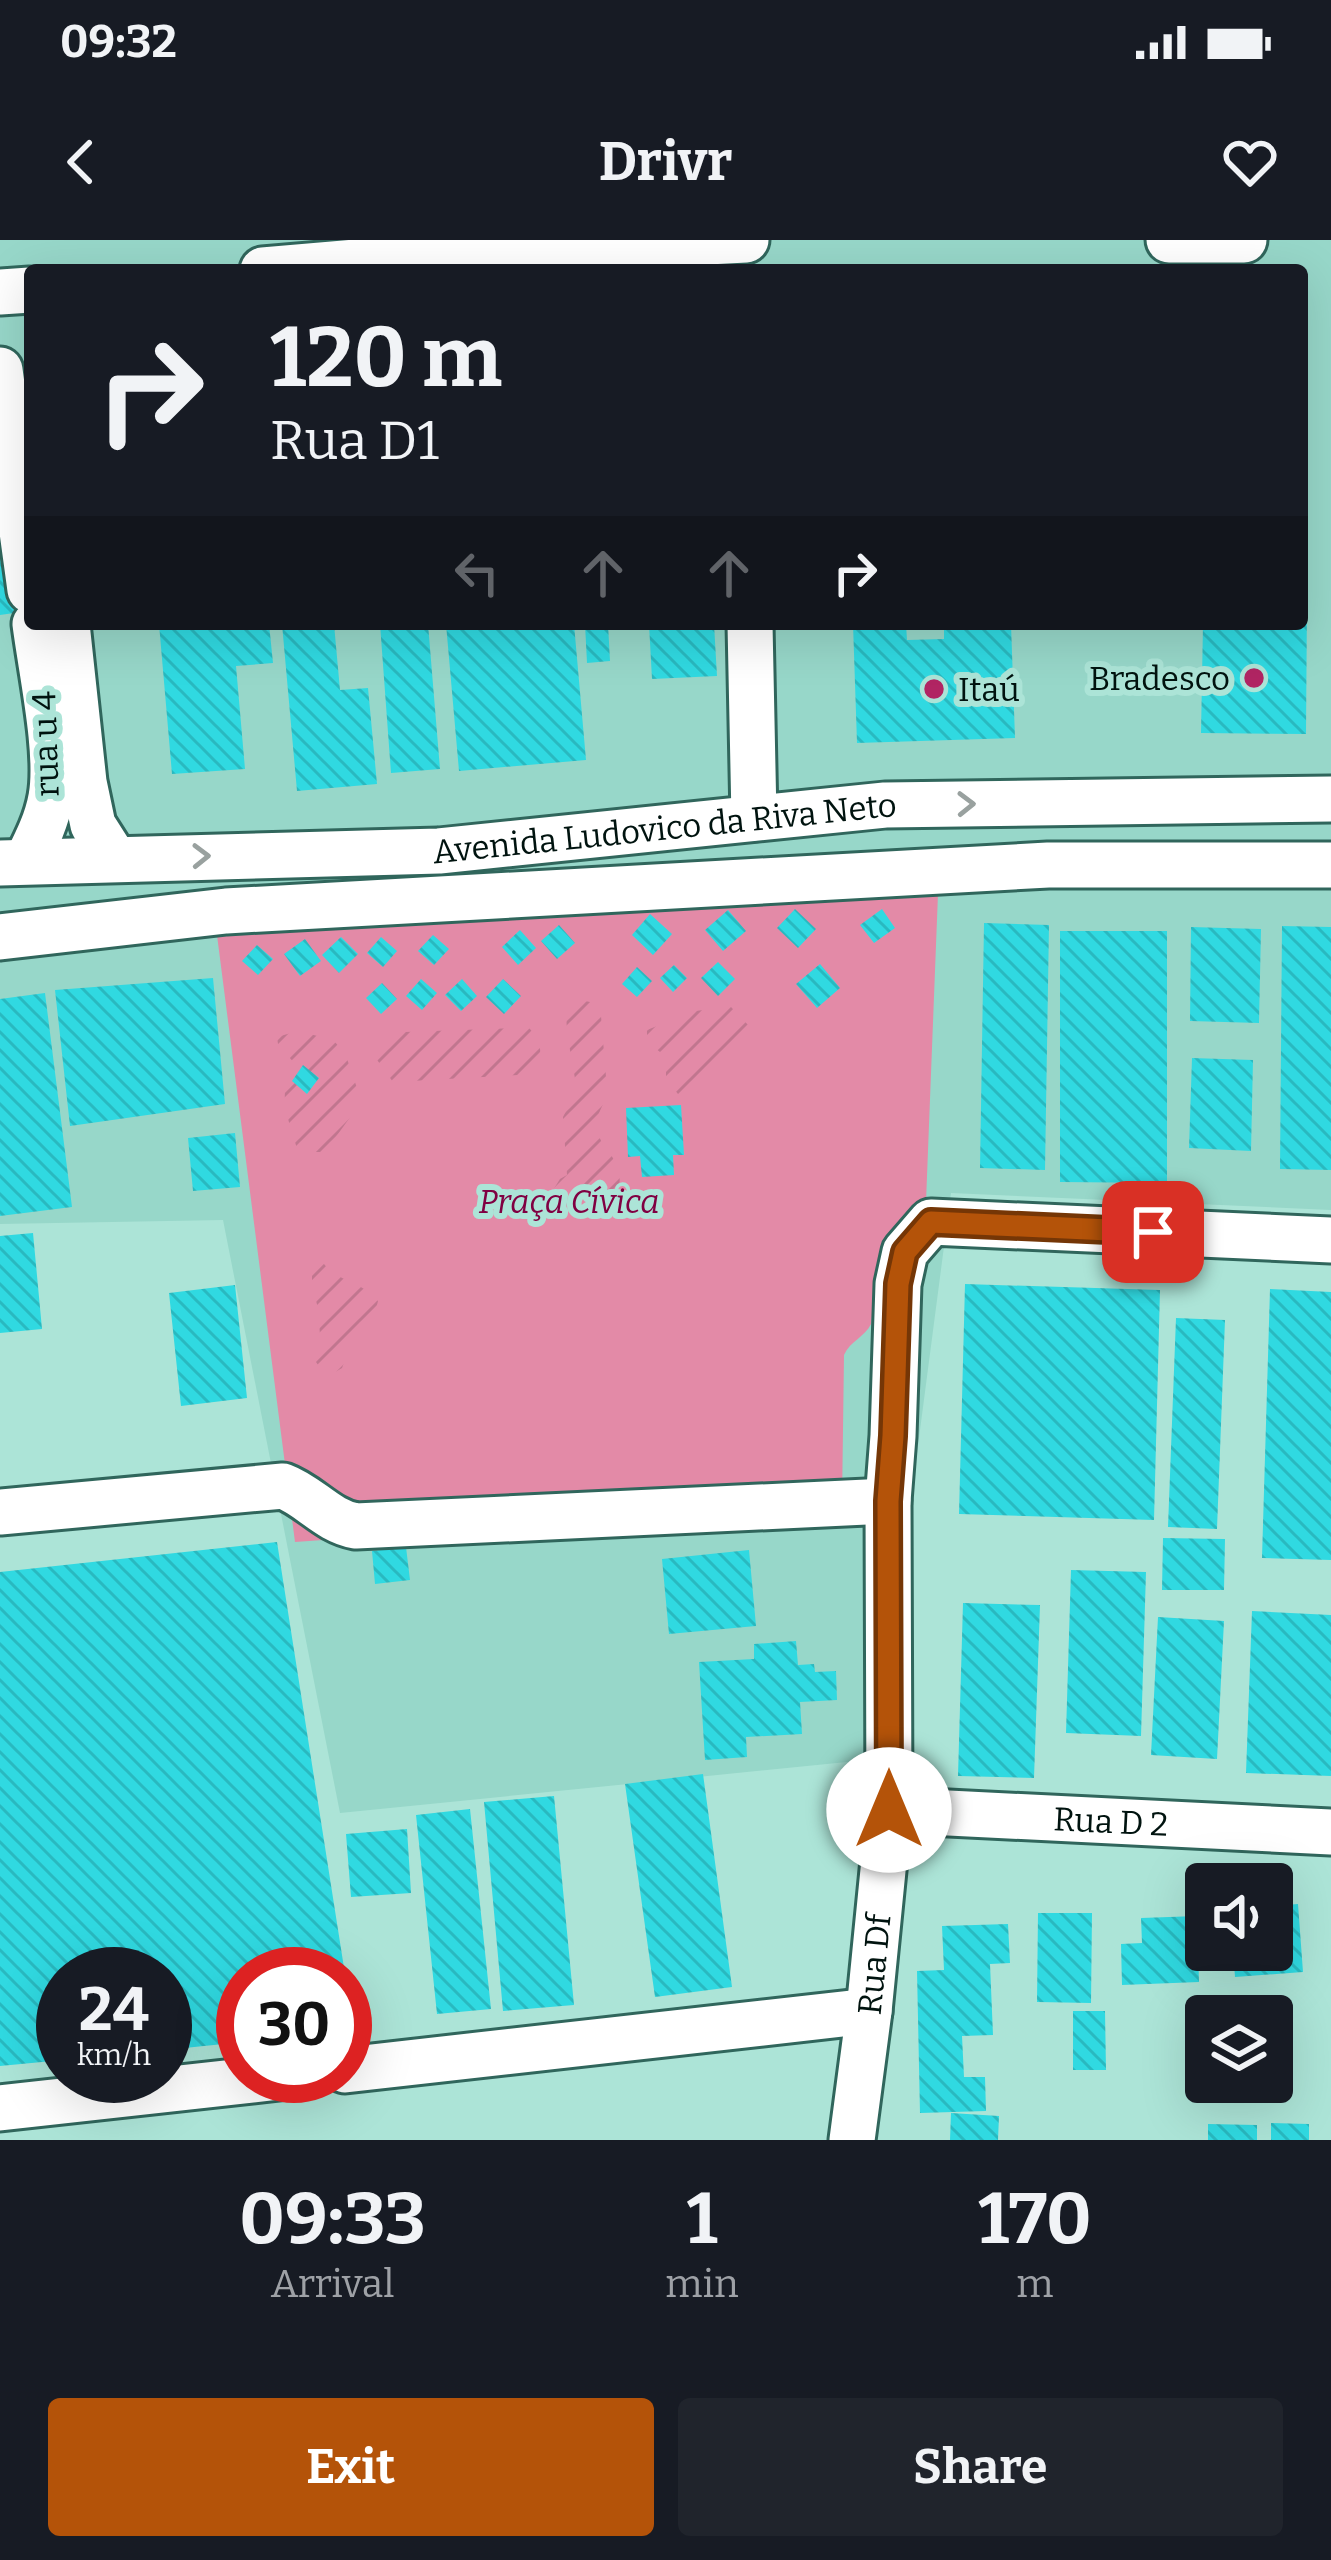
<!DOCTYPE html>
<meta charset="utf-8">
<style>
body{margin:0;font-family:Bitter,serif;background:#20242c;color:#f1f3f6;height:100vh;display:flex;flex-direction:column;font-size:45px;white-space:nowrap}
*{box-sizing:border-box;margin:0}
p{font-size:39px;color:#9ea1a6}
.icon{flex:none;width:66px;height:66px;fill:none;stroke:currentColor;stroke-width:2;stroke-linecap:round;stroke-linejoin:round}
.map{position:relative;height:1900px;overflow:hidden}
.sheet{display:flex;flex-direction:column;background:#171b24;flex:1}
.sheet>*{flex:none}
.banner{position:absolute;left:24px;top:24px;width:1284px;height:366px;border-radius:12px;box-shadow:0 12px 48px #0002;background:#171b24;color:#f1f3f6;overflow:hidden}
.fabs{position:absolute;left:1185px;top:1623px;display:grid;gap:24px}
.fabs a{display:grid;place-items:center;width:108px;height:108px;border-radius:12px;background:#171b24;box-shadow:0 12px 48px #0002;font-size:60px}
.speed{position:absolute;left:36px;top:1707px;display:flex;gap:24px;font-size:60px;font-weight:700;text-align:center}
.speed>*{display:grid;place-content:center;width:156px;height:156px;border-radius:50%;background:#171b24;box-shadow:0 12px 48px #0002;line-height:1}
.speed small{font-size:30px;font-weight:400}
.speed .limit{border:18px solid #d22;background:#fff;color:#111}
.pin{position:absolute;display:grid;place-items:center;width:102px;height:102px;color:#fff;margin:-51px;border-radius:24px;box-shadow:0 6px 18px #0006}
.me{position:absolute;width:132px;margin:-66px;rotate:0deg;stroke-linejoin:round;filter:drop-shadow(0 0 9px #0008)}
.turn{display:flex;align-items:center;gap:42px;height:252px;padding:0 48px;font-size:54px}
.turn .icon{width:156px;height:156px;stroke-width:2.5}
.turn b{display:block;font-size:84px;line-height:102px}
.lanes{display:flex;align-items:center;height:114px;padding:0 48px;background:#0003;justify-content:center;gap:60px;direction:ltr}
.lanes .off{opacity:.35}
.eta{display:flex;justify-content:space-evenly;align-items:center;height:204px;text-align:center}
.eta b{font-size:72px;font-weight:700;line-height:84px}
.button{display:flex;gap:24px;margin-top:auto;padding:24px 48px}
.button a{flex:1;height:138px;border-radius:12px;background:#b45309;color:#fff;font-size:48px;font-weight:700;line-height:138px;text-align:center}
.button a+a{background:#20242c;color:#f1f3f6}
.status{display:flex;justify-content:space-between;align-items:center;height:84px;padding:0 60px;background:#171b24;direction:ltr}
.status svg{height:33px;fill:currentColor}
header{display:flex;justify-content:space-between;align-items:center;height:156px;padding:0 48px;background:#171b24;font-size:54px;font-weight:700}
.map>svg:first-child{display:block}
.built{fill:#97d7c9;fill-rule:evenodd}
.green{fill:#e38aa7}
.garden{fill:url(#garden-furrows)}
.building{fill:url(#building-back-hatch)}
.lines{fill:none;stroke-linecap:round;stroke-linejoin:round}
.minor-casing{stroke:#30665c;stroke-width:51}
.minor{stroke:#fff;stroke-width:45}
.oneway{stroke:#99a19f}
.route-casing{stroke:#753606;stroke-width:30}
.route{stroke:#b45309;stroke-width:21}
.poi-dot{fill:#b12563;stroke:#ace4d7;stroke-width:4.5}
.labels{text-anchor:middle;stroke-width:12;stroke-linejoin:round;paint-order:stroke}
.poi-label{font-size:33px;fill:#00130f;stroke:#ace4d7;text-anchor:end}
.street-label{font-size:33px;fill:#00130f;stroke:#ace4d7}
.park-label{font-size:33px;font-style:italic;fill:#800042;stroke:#ace4d7}
</style>
<div class="status"><b>09:32</b><svg viewBox="0 0 49 12"><path d="M0 12V9h3v3zM5 12V6h3v6zM10 12V3h3v9zM15 12V0h3v12zM26 1h20v11H26zM47 4h2v5h-2z"/></svg></div>
<header><svg class="icon" aria-label="back" viewBox="0 0 24 24"><path d="M15 5l-7 7 7 7"/></svg>Drivr<svg class="icon" aria-label="heart" viewBox="0 0 24 24"><path d="M12 20l-8-8c-3-5 5-10 8-4 3-6 11-1 8 4z"/></svg></header>
<div class="map">
<svg width="1331" height="1900" viewBox="0 0 1331 1900">
<defs>
<pattern id="garden-furrows" width="10" height="10" patternUnits="userSpaceOnUse" patternTransform="scale(3)"><rect width="10" height="10" fill="#e38aa7"/><path d="M-1 1l2-2M0 10L10 0M9 11l2-2" fill="none" stroke="#c1768f"/></pattern>
<pattern id="building-back-hatch" width="6" height="6" patternUnits="userSpaceOnUse" patternTransform="scale(3)"><rect width="6" height="6" fill="#30d9e1"/><path d="M-1 5l2 2M0 0l6 6M5-1l2 2" fill="none" stroke="#29b9c0"/></pattern>
</defs>
<rect width="100%" height="100%" fill="#ace4d7"/>
<!-- built -->
<path class="built" d="M0,0H1331V970L951,953L877,1519L340,1573L223,980L0,984ZM30,30H1302V384H30Z"/>
<!-- green -->
<path class="green" d="M939,628L926,962L890,992L881,1009L871,1084C865,1097 850,1101 844,1115L842,1263L295,1302L213,664Z"/>
<!-- garden -->
<path class="garden" d="M580,760L590,762L601,776L607,849C607,863 596,871 597,886C598,905 612,911 618,928C621,936 619,948 619,957C608,971 579,987 561,973C556,969 553,961 550,955L560,939L567,935L563,877L577,850L567,793L566,769L569,763Z
M731,767L749,786L750,806L725,826L702,852L692,856L678,854L666,839V818C658,807 646,807 647,790L695,771Z
M518,788H529C540,799 544,812 536,826L519,835L393,842L375,817L374,808L389,795L405,792Z
M298,791L333,800L345,813L357,848L356,869L325,912H298C289,879 275,855 295,824L278,804L277,797Z
M317,1023L324,1024C338,1042 364,1042 378,1061L370,1093L352,1101L342,1128L330,1135L323,1132L316,1122L320,1095L318,1068L312,1046V1026Z"/>
<!-- building -->
<path class="building" d="M0,281L28,371L0,375Z
M1302,361H1307L1306,494L1201,493L1203,384H1302Z
M159,384H269L273,423L236,426L245,529L172,534Z
M282,384H334L340,450L368,448L377,544L297,551Z
M380,384H428L440,529L391,533Z
M446,384H574L586,520L459,531Z
M585,384H608L610,421L587,423Z
M649,384H714L717,436L652,439Z
M853,384H906L907,400L944,399V384H1011L1015,498L857,503Z
M795,669L816,689L798,708L777,688Z
M882,669L895,688L874,703L860,685Z
M728,670L746,691L723,711L705,690Z
M650,674L672,694L653,715L632,695Z
M984,683L1049,685L1045,930L980,928Z
M559,685L575,703L557,719L541,701Z
M1282,686L1331,687V930L1280,929Z
M1191,687L1261,689L1259,783L1190,781Z
M520,690L536,708L518,725L502,707Z
M1060,691H1167V943L1060,942Z
M433,695L449,709L434,725L418,711Z
M341,697L358,714L339,733L322,715Z
M381,697L397,711L383,727L367,713Z
M305,699L321,721L300,736L284,714Z
M257,705L273,719L258,735L242,721Z
M718,722L735,739L718,756L701,738Z
M820,724L840,748L817,768L796,744Z
M674,725L687,738L673,752L660,738Z
M637,727L652,741L637,757L622,744Z
M213,738L225,864L70,886L55,750Z
M421,739L437,753L422,770L406,756Z
M462,739L477,756L461,771L445,755Z
M503,739L521,756L504,774L486,757Z
M382,743L397,759L381,774L366,758Z
M45,753L72,967L0,976V759Z
M1192,818L1253,820L1251,911L1189,908Z
M303,825L319,838L307,854L292,841Z
M681,865L684,915H673L674,935L642,937L640,916L628,917L626,868Z
M235,893L240,947L193,951L188,898Z
M33,993L42,1089L0,1093V996Z
M965,1044L1160,1050L1154,1280L959,1274Z
M235,1045L247,1158L181,1166L169,1053Z
M1270,1049L1331,1052V1320L1262,1318Z
M1176,1078L1225,1080L1217,1289L1168,1287Z
M1163,1298L1225,1299L1224,1350H1162Z
M277,1302L345,1734H243V1802L165,1810V1734H63V1820L0,1826V1332Z
M406,1307L410,1340L375,1344L372,1311Z
M749,1310L756,1386L669,1394L662,1319Z
M1071,1330L1146,1332L1141,1496L1066,1493Z
M963,1363L1040,1365L1034,1538L958,1536Z
M1252,1371L1331,1375V1536L1246,1533Z
M1158,1377L1224,1381L1217,1519L1151,1515Z
M796,1401L798,1425L814,1424L815,1432L836,1431L837,1460L800,1462L802,1494L746,1497L747,1517L705,1520L699,1422L754,1419V1404Z
M703,1534L732,1747L655,1757L625,1544Z
M554,1556L574,1765L503,1771L484,1562Z
M470,1569L491,1769L437,1774L416,1575Z
M407,1589L411,1653L351,1657L346,1594Z
M1298,1664L1303,1732L1235,1737L1233,1710H1272V1666Z
M1038,1673H1092L1091,1763L1037,1762Z
M1197,1676L1199,1742L1122,1745L1121,1704L1142,1703L1141,1678Z
M1008,1684L1010,1723L990,1724L993,1795L962,1796L964,1837H985L986,1871L920,1873L917,1731L944,1730L942,1686Z
M345,1753H348L354,1791L345,1792Z
M1073,1771H1105L1106,1830H1073Z
M951,1873L999,1876L998,1900H950Z
M1271,1883L1309,1884V1900H1271Z
M1208,1884L1257,1885V1900H1208Z"/>
<g class="lines">
<!-- minor casing -->
<g class="minor-casing">
<g id="minor">
<path d="M1169,0H1244"/>
<path d="M263,30L413,17L746,0"/>
<path d="M0,52L30,50"/>
<path d="M0,130L30,350"/>
<path d="M67,384L84,542L93,585L114,618"/>
<path d="M750,384L754,578"/>
<path d="M27,620C37,600 47,580 51,557C59,513 41,431 35,384"/>
<path id="s1" d="M0,623L439,611L885,565L1331,559"/>
<path d="M0,697L226,671L1048,625H1331"/>
<path d="M0,1272L283,1246C310,1256 327,1281 356,1286L888,1261"/>
<path id="s2" d="M889,1570L1331,1592"/>
<path d="M345,1830L869,1771"/>
<path d="M0,1868L288,1836"/>
<path id="s3" d="M852,1900L869,1771L889,1570L888,1261L893,1196L898,1044L905,1012L931,982L1331,1000"/>
</g>
</g>
<!-- minor -->
<use href="#minor" class="minor"/>
</g>
<!-- one-way arrows -->
<defs><path id="oneway-chevron" d="M-2-3.5L2.5 0L-2 3.5" fill="none" stroke-width="1.6" stroke-linecap="round" stroke-linejoin="round" transform="scale(3)"/></defs>
<g class="oneway">
<use href="#oneway-chevron" transform="translate(966 564) rotate(-1)"/>
<use href="#oneway-chevron" transform="translate(201 616) rotate(-1)"/>
</g>
<g class="lines">
<!-- route casing -->
<g class="route-casing">
<path id="route" d="M889,1570L888,1261L893,1196L898,1044L905,1012L931,982L1153,992"/>
</g>
<!-- route -->
<use href="#route" class="route"/>
</g>
<!-- markers -->
<g class="poi-dot">
<circle cx="1254" cy="438" r="12"/>
<circle cx="934" cy="449" r="12"/>
</g>
<g class="labels">
<!-- poi labels -->
<g class="poi-label">
<text x="1230" y="450">Bradesco</text>
<text x="958" y="461" text-anchor="start">Itaú</text>
</g>
<!-- street labels -->
<g class="street-label">
<text transform="translate(45 504) rotate(-92)" y="12">rua u 4</text>
<text dy="12" stroke="none"><textPath href="#s1" startOffset="666">Avenida Ludovico da Riva Neto</textPath></text>
<text dy="12" stroke="none"><textPath href="#s2" startOffset="222">Rua D 2</textPath></text>
<text dy="12" stroke="none"><textPath href="#s3" startOffset="177">Rua Df</textPath></text>
</g>
<!-- park labels -->
<g class="park-label">
<text x="569" y="973">Praça Cívica</text>
</g>
</g>
</svg>
<div class="fabs">
<a><svg class="icon" aria-label="sound" viewBox="0 0 24 24"><path d="M4 9h4l5-4v14l-5-4H4zM17 9q2 3 0 6"/></svg></a>
<a><svg class="icon" aria-label="layers" viewBox="0 0 24 24"><path d="M12 4l9 5-9 5-9-5zM3 14l9 5 9-5"/></svg></a>
</div>
<div class="speed"><div>24<small>km/h</small></div><div class="limit">30</div></div>
<div class="pin" style="left:1153px;top:992px;background:#d93025"><svg class="icon" aria-label="arrive" viewBox="0 0 24 24"><path d="M6 21V4h12l-3 4 3 4H6"/></svg></div>
<svg class="me" style="left:889px;top:1570px" viewBox="-20 -20 40 40"><circle r="19" fill="#fff"/><path d="M0-13L10 11 0 6-10 11z" fill="#b45309"/></svg>
<div class="banner">
<div class="turn"><svg class="icon" aria-label="right" viewBox="0 0 24 24"><path d="M7 20v-9h11M14 6l5 5-5 5"/></svg><div><b>120 m</b>Rua D1</div></div>
<div class="lanes"><svg class="icon off" aria-label="left" viewBox="0 0 24 24"><path d="M17 20v-9H6M10 6l-5 5 5 5"/></svg><svg class="icon off" aria-label="ahead" viewBox="0 0 24 24"><path d="M12 20V5M6 11l6-6 6 6"/></svg><svg class="icon off" aria-label="ahead" viewBox="0 0 24 24"><path d="M12 20V5M6 11l6-6 6 6"/></svg><svg class="icon" aria-label="right" viewBox="0 0 24 24"><path d="M7 20v-9h11M14 6l5 5-5 5"/></svg></div>
</div>
</div>
<section class="sheet">
<div class="eta">
<div><b>09:33</b><p>Arrival</p></div>
<div><b>1</b><p>min</p></div>
<div><b>170</b><p>m</p></div>
</div>
<div class="button"><a>Exit</a><a>Share</a></div>
</section>
